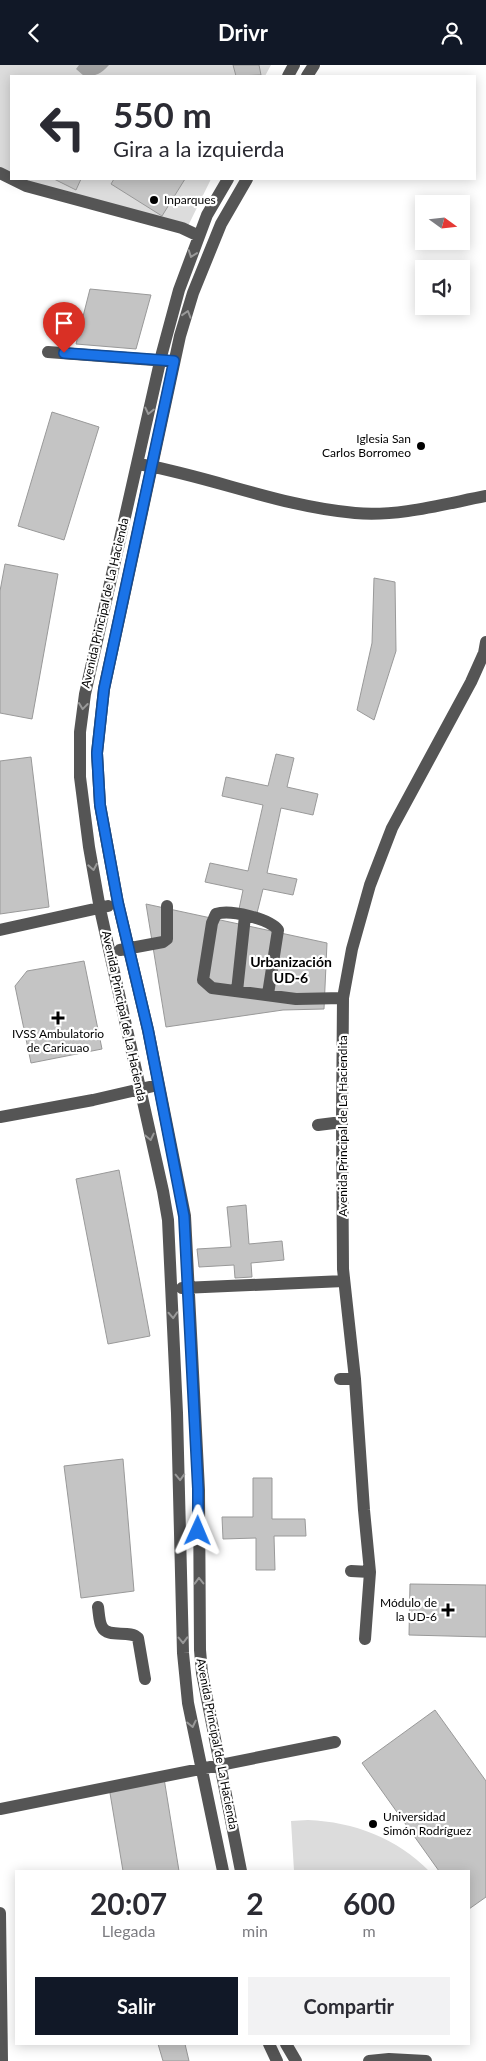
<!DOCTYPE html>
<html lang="es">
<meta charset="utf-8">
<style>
body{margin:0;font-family:Lato,sans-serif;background:#f2f2f3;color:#2b2b33;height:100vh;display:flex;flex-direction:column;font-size:19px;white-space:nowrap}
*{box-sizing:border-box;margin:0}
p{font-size:16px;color:#7c7c81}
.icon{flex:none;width:28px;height:28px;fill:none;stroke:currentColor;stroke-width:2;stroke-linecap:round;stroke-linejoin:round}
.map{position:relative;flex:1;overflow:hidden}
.drawer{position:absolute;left:15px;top:1805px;width:455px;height:175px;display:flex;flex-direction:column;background:#fff;border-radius:0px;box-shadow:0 2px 12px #0003}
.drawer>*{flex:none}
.hud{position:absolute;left:10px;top:10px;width:466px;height:105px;border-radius:0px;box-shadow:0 2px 12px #0003;background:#fff;color:#2b2b33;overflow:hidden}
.needle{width:32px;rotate:105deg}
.buttons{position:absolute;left:415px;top:130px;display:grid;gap:10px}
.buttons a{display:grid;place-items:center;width:55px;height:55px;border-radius:0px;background:#fff;box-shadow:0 2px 12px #0003;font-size:25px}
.pin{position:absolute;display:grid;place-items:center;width:42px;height:42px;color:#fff;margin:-51px -21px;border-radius:50% 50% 50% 0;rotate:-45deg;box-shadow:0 0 5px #0007}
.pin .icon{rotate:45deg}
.me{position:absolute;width:55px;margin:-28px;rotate:1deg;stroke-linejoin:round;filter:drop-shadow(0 0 4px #0008)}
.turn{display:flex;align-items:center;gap:18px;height:105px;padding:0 20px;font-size:22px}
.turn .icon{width:65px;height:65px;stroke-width:2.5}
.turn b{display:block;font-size:35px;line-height:42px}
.eta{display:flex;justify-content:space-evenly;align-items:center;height:85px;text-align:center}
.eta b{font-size:30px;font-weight:700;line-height:35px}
.action{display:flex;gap:10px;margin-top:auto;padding:10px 20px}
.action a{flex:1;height:58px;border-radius:0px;background:#111827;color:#fff;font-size:20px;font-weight:700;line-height:58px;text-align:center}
.action a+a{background:#f2f2f3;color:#2b2b33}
header{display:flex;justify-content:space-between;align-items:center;height:65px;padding:0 20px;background:#111827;color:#fff;font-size:22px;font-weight:700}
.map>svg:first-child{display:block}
.green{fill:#dcdcdc}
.water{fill:#a3a3a3}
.building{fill:#c4c4c4;stroke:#999}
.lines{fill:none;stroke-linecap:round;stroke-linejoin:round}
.minor{stroke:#555;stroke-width:12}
.oneway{stroke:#999}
.route-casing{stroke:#114b97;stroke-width:12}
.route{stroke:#1a73e8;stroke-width:9}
.poi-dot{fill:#000;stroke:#fff;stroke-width:2}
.labels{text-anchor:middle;stroke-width:4.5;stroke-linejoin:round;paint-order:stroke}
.poi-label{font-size:12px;fill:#000;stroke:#fff;text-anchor:start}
.street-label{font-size:12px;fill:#000;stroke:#fff}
.neighbourhood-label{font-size:14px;font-weight:bold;fill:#000;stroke:#fff}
</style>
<header><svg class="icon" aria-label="back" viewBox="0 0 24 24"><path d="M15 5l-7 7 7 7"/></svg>Drivr<svg class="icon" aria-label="person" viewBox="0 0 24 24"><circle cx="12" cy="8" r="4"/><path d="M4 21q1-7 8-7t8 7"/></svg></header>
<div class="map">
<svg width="486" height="1996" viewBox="0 0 486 1996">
<rect width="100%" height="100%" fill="#fff"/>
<!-- green -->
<path class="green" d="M0,0H271L265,11H11V113L0,107Z
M13,114H211L188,161Z
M308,1755C354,1757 397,1773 429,1806H294L291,1756Z"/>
<!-- water -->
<path class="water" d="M79,0H109C101,9 96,11 84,11L76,4Z"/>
<!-- building -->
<path class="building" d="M233,0H259L261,10L236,11Z
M54,114H81L76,125Z
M114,114H185L162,151L111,119Z
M90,224L151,230L136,284L76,279Z
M52,347L99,362L64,475L18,461Z
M5,499L58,509L32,654L0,648V526Z
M374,513L395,517L396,586L374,655L357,645L372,578Z
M276,689L294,693L287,722L318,729L313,750L281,743L267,808L297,814L293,830L263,824L256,852L238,849L243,825L205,817L210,798L248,806L263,740L222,731L226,712L268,721Z
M31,692L49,842L0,849V696Z
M146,839L327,878L324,944L283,945L166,962Z
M84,896L102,984L31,998L15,921L27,906Z
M119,1105L150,1271L108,1279L76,1114Z
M246,1140L249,1179L282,1176L284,1195L251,1198L252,1212L235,1213L234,1200L199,1202L197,1184L231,1182L227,1142Z
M123,1394L134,1526L81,1533L64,1401Z
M253,1413H272V1454H305L306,1471H274L275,1505H256V1473L223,1474L222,1452H253Z
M410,1519L486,1520V1572L409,1570Z
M435,1645L486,1716V1832L469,1844V1806H439L362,1698Z
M163,1707L179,1806H123L109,1722Z
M158,1979H185L189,1996H163Z"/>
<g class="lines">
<!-- minor -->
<path class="minor" d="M288,11L294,0
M307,11L314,0
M0,108L26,121L182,163L199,171
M48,287L167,296
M144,400C215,413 283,442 355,448C398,452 444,439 486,431
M0,865L108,841
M120,885L163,877L167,874V841
M237,926L245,851
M268,929L278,865C270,854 230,844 216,849L212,858L203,915L212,923L296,934L343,933
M0,1052L93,1035L158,1020
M318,1060L342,1057
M182,1223L344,1216
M340,1314H355
M351,1506L370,1507
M98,1542C99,1548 99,1557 102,1562C108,1574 130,1564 138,1573L145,1614
M365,1574L370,1507L364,1445L355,1314L343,1204L342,1057L343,933L352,884L370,820L392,763L471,617L484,588L486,577
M0,1744L335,1677
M223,1806L188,1638L183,1588L177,1348L168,1155L163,1126L100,844L89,782L80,712V667L85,629L162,288L179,225L207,150L228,114
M241,1806L202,1608L200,1585L199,1425L185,1151L148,965L118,838L100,740L97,688L104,624L180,271L193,228L221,159L247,114
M0,1848L2,1996
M269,1979L277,1996
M286,1979L296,1996
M369,1996L389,1994L426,1996"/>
</g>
<!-- one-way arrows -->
<defs><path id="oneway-chevron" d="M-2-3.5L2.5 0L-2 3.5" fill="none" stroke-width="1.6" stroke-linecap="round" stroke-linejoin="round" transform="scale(1.25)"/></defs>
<g class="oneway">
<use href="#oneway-chevron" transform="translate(192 189) rotate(110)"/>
<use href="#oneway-chevron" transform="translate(187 249) rotate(-73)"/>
<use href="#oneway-chevron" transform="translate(149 346) rotate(103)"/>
<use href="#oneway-chevron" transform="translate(83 641) rotate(97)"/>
<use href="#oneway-chevron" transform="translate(93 802) rotate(80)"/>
<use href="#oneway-chevron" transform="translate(150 1072) rotate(78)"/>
<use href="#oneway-chevron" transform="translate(173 1250) rotate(87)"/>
<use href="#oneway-chevron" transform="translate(180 1412) rotate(88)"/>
<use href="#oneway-chevron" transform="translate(199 1516) rotate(-91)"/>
<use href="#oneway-chevron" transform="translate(183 1575) rotate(89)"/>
<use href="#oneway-chevron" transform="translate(192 1659) rotate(78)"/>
</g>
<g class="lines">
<!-- route casing -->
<g class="route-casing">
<path id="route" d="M64,288L174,296L104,624L97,688L100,740L118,838L148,965L184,1151L198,1424V1466"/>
</g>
<!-- route -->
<use href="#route" class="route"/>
</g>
<!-- markers -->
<g class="poi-dot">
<circle cx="154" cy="135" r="5"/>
<circle cx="421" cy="381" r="5"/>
<path d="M55.5 945.5h5v5h5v5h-5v5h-5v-5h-5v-5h5z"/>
<path d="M445.5 1537.5h5v5h5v5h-5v5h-5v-5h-5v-5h5z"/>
<circle cx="373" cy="1759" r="5"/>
</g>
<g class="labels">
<!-- poi labels -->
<g class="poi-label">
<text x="164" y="139">Inparques</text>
<text x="411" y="378" text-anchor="end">Iglesia San<tspan x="411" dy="14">Carlos Borromeo</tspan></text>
<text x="58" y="973" text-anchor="middle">IVSS Ambulatorio<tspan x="58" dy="14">de Caricuao</tspan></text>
<text x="437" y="1542" text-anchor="end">Módulo de<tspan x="437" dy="14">la UD-6</tspan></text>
<text x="383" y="1756">Universidad<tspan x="383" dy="14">Simón Rodríguez</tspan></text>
</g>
<!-- street labels -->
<g class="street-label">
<text transform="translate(105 538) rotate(-77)" y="4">Avenida Principal de La Hacienda</text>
<text transform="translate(124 951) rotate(78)" y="4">Avenida Principal de La Hacienda</text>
<text transform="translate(343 1061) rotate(-90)" y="4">Avenida Principal de La Haciendita</text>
<text transform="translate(217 1679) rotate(79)" y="4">Avenida Principal de La Hacienda</text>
</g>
<!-- neighbourhood labels -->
<g class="neighbourhood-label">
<text x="291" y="902">Urbanización<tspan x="291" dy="16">UD-6</tspan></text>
</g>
</g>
</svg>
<div class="buttons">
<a><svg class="needle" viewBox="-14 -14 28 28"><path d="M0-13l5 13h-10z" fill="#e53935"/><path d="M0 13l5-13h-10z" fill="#7c7c81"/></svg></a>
<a><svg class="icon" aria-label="sound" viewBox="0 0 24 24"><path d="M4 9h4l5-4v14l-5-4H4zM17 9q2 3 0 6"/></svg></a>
</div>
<div class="pin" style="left:64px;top:288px;background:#d93025"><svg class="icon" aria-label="arrive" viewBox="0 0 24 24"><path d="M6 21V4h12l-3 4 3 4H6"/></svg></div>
<svg class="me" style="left:198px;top:1466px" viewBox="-20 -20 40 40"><path d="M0-17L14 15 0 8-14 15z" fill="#1a73e8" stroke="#fff" stroke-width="4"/></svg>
<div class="hud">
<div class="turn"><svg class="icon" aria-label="left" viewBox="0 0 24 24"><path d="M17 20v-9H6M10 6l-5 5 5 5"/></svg><div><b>550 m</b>Gira a la izquierda</div></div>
</div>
<section class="drawer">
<div class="eta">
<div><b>20:07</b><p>Llegada</p></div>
<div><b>2</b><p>min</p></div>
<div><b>600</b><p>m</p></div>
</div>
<div class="action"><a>Salir</a><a>Compartir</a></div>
</section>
</div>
